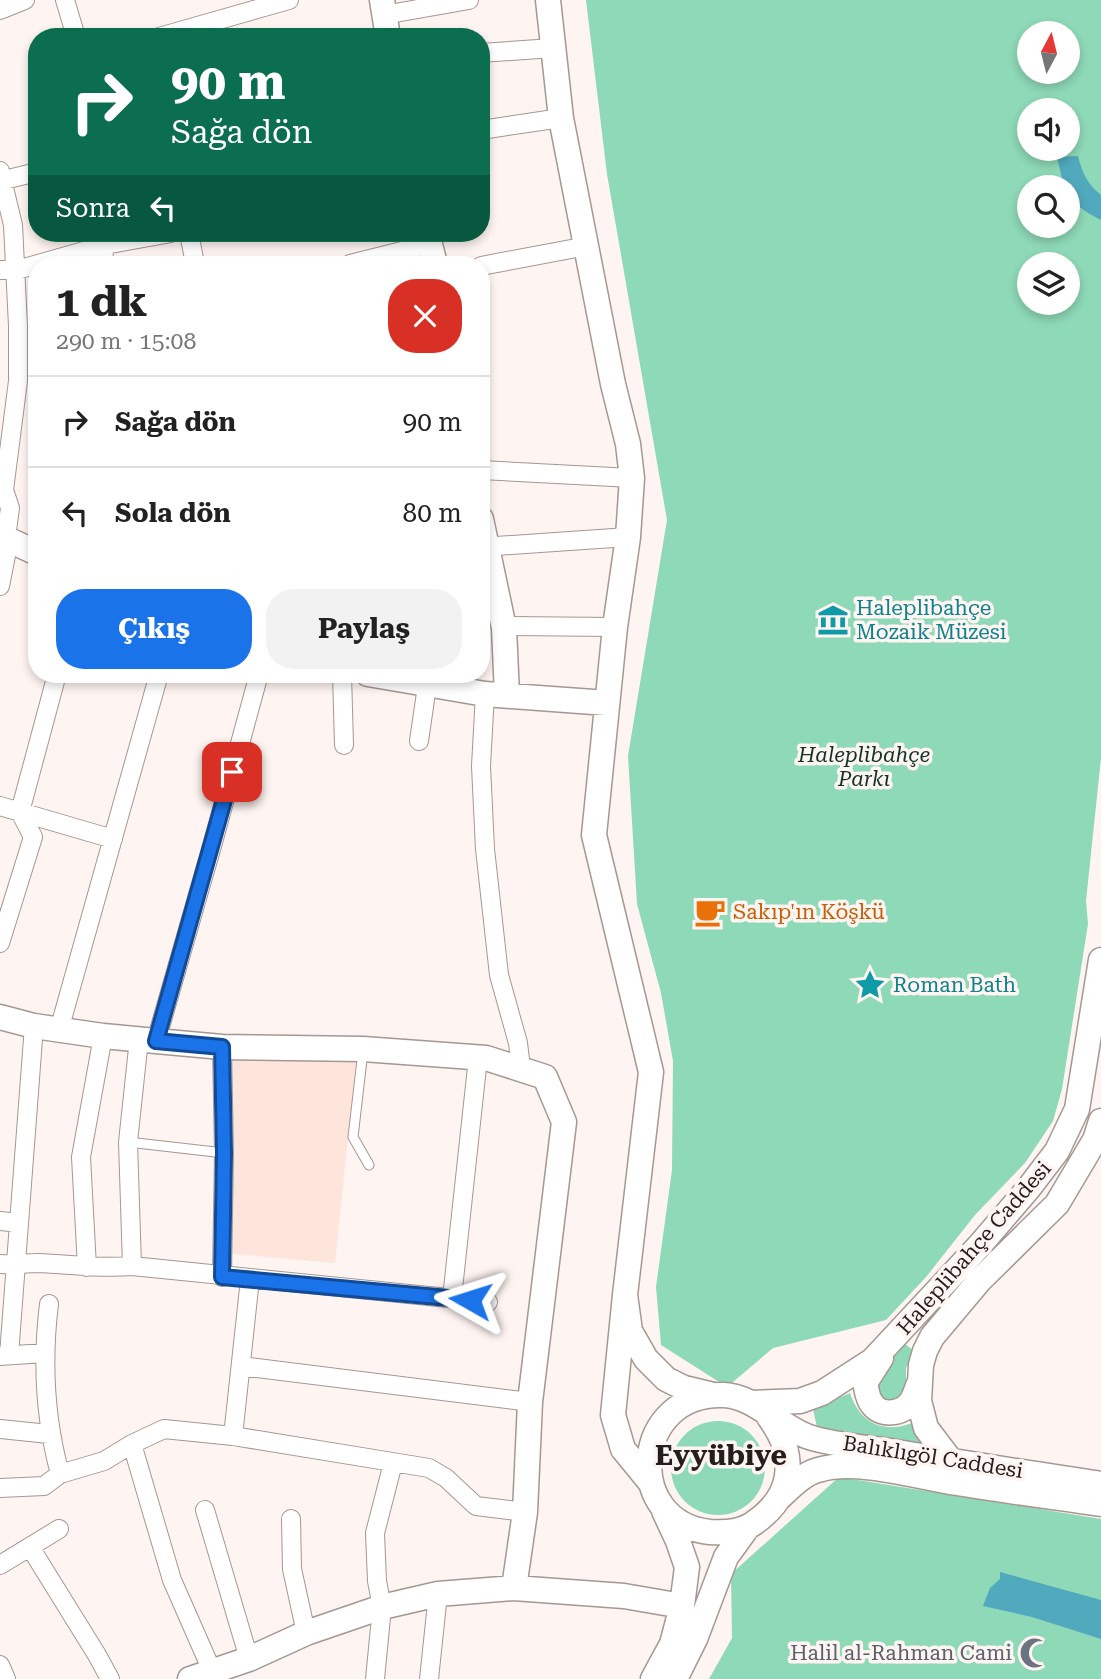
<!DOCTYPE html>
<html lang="tr">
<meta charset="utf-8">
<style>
body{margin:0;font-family:"Roboto Serif",serif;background:#f2f2f2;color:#222;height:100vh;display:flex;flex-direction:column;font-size:26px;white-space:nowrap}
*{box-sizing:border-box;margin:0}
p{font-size:23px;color:#767676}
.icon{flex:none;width:38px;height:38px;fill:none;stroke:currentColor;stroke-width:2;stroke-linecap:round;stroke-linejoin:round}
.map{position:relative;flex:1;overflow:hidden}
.sheet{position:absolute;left:28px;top:256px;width:462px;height:427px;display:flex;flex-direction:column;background:#fff;border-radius:28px;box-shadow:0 4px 10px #0003}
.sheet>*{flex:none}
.banner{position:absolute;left:28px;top:28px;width:462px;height:214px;border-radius:28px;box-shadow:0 4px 10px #0003;background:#0b6e4f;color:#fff;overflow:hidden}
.needle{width:46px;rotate:7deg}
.controls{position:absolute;left:1017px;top:21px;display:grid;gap:14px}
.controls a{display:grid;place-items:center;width:63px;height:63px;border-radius:50%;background:#fff;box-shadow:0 4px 10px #0003;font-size:35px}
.pin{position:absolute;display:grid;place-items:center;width:60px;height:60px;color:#fff;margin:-30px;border-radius:14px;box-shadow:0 4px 10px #0006}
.me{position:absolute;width:77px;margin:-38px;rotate:276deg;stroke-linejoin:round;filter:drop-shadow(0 0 5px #0008)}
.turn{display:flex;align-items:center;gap:24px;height:147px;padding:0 28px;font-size:32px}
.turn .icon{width:91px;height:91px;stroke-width:2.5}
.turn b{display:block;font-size:49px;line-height:60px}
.then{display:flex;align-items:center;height:66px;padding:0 28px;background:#0003;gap:14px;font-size:26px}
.round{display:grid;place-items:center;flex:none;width:74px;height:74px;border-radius:28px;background:#f2f2f2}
.head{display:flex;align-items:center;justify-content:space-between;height:119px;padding:0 28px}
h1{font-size:42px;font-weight:700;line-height:52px}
.action{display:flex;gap:14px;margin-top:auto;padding:14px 28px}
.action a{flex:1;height:80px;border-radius:28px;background:#1a73e8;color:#fff;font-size:28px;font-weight:700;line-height:80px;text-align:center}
.action a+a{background:#f2f2f2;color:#222}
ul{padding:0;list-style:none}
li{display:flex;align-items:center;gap:21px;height:91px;padding:0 28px;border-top:2px solid #e0e0e0}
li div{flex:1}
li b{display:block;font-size:26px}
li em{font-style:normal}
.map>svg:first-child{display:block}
.built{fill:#fde5dc}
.green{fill:#8ed9b7;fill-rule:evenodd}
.water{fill:#51a9be}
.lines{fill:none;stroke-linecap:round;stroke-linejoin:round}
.lane-casing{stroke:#a59791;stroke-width:11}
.street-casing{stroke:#a59791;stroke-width:20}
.secondary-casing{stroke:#a59791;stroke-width:27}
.lane{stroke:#fff;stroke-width:9}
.street{stroke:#fff;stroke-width:18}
.secondary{stroke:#fff;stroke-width:24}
.route-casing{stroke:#114b97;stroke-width:18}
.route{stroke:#1a73e8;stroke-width:12}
.labels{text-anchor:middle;stroke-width:7;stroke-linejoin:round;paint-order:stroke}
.culture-label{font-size:21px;fill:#0d838f;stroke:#fef4f1;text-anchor:start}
.park-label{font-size:21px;font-style:italic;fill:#133527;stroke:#fef4f1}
.food-label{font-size:21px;fill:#c56008;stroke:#fef4f1;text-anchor:start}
.street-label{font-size:21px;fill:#241e1c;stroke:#fef4f1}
.worship-label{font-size:21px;fill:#5b616d;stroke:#fef4f1;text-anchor:end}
.district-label{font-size:28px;font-weight:bold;fill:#241e1c;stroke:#fef4f1}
</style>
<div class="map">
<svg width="1101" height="1679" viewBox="0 0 1101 1679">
<rect width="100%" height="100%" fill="#fef4f1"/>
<!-- built -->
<path class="built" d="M224,1054L356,1061L335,1263L224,1253Z"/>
<!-- green -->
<path class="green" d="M586,0H1101V758L1086,901L1088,924L1062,1089L1053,1121L1025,1163L975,1215L926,1277L886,1320L773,1348L727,1387L661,1345L656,1287L672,1170L673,1061L661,993L637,904L628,756L667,520L607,174ZM1029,33H1068V72H1029ZM1029,110H1068V149H1029ZM1029,187H1068V226H1029ZM1029,264H1068V303H1029Z
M904,1343L914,1351L906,1368V1386L897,1403L877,1398L876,1380Z
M850,1393C860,1423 883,1434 912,1423L925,1445L817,1427L813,1409Z
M671 1468a47 47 0 1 1 94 0a47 47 0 1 1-94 0Z
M839,1477L1101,1519V1679H709L732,1638L731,1574Z"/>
<!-- water -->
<path class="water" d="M1078,156C1082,172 1087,184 1101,195V220C1088,213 1068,203 1068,187H1064L1057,157Z
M1000,1572L1101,1600V1639L1032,1617L983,1606L990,1588L1000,1579Z"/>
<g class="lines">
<!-- lane casing -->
<g class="lane-casing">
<path id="lane" d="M363,1051L353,1137L369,1165
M128,1142L224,1153"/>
</g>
<!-- street casing -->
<g class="street-casing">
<path id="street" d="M65,0L76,37
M0,10L25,0
M384,15L469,0
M159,37L289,0
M481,53L553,48
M481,130L561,118
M0,171L13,225L18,326V381L4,490L10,508L7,530L9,540L0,586
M0,181L37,172
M189,233L195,264
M103,264L105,236
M350,264L430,244
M481,266L587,246
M0,270H17L105,245L171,233
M481,470L632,478
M481,547L628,537
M503,626L615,627
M342,674L344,745
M485,694L481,766L485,849L499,975L518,1043L521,1068
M419,741L427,686V674
M0,806L113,839
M0,943L33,837L20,812L57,674
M59,1030L159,674
M156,1041L212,846L259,674
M222,1047L224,1153L222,1277
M0,1221L19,1223
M0,1264C13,1265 25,1263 38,1263C70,1264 100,1269 132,1266L488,1302
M132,1266L128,1142L139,1039
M87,1267L81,1157L103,1036
M452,1298L478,1058
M49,1304C42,1361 45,1419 60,1474
M9,1355L34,1026
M0,1356L45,1353
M241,1366L530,1402
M0,1429L49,1434
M233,1436L250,1279
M132,1444L172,1580L212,1671
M0,1488L44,1486L60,1474L104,1461L132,1444L164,1429L233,1436L429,1468L446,1478L476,1506L525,1512
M205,1510L249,1659
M291,1519L292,1569L306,1633
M30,1547L97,1655L110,1679
M0,1565L59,1529
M0,1665L6,1679
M375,1679L382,1607L377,1581L375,1533L393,1463
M429,1679L438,1594"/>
</g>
<!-- secondary casing -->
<g class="secondary-casing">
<path id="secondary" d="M382,0L388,37
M548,0L561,118L613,384L628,444L632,478L628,537L615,627L594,835L651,1072L625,1295
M427,233L435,264
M481,519L504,628L507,695
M0,540H9L37,553
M368,674L485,694L607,703
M0,1017L34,1026L103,1036L156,1041L222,1047L363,1049L486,1058L545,1077L564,1122L530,1402L525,1512L514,1588
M881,1358L865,1383C867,1390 867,1398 872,1404C881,1417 902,1414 911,1402C915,1396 917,1388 920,1381
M752,1403L800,1401L822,1393L873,1360L979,1246L1028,1189L1057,1151L1077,1109L1101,960
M769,1417C782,1435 790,1452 787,1476C784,1497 768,1514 751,1525C739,1532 723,1533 710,1532C622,1523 632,1391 724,1395C754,1396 780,1427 809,1437C832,1445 872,1448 897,1452C965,1463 1033,1474 1101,1484
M951,1461L926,1428L919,1401L921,1365L925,1351L932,1337L979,1281L1057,1204L1095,1140L1101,1121
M650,1482L623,1449L613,1415L625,1295L630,1331L646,1359L666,1379L684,1388L709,1394
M779,1498C791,1487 803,1474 818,1470C857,1458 917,1477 957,1483C1005,1491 1053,1497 1101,1504
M190,1679L249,1659L306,1633L382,1607L438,1594L514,1588L624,1596L682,1606
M653,1679L672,1644L682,1606L687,1567L678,1541L664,1511
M675,1679L695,1639L726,1557L747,1528"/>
</g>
<!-- lane -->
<use href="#lane" class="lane"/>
<!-- street -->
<use href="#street" class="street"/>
<!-- secondary -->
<use href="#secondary" class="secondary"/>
</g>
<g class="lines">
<!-- route casing -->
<g class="route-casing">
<path id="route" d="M232,772L156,1041L222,1047L224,1153L222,1277L470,1300"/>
</g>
<!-- route -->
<use href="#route" class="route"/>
</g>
<!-- icons -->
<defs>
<g id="museum-bare" transform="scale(2.415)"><path d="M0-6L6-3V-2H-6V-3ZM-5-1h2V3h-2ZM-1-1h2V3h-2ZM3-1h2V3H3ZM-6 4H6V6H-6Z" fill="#0f9aa8" stroke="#fef4f1" stroke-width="2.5" paint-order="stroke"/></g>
<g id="cafe-bare" transform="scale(2.415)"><path d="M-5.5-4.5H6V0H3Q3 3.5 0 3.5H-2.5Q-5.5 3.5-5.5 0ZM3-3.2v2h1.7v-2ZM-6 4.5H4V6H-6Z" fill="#e8710a" stroke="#fef4f1" stroke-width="2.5" paint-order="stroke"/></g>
<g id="sight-bare" transform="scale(2.415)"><path d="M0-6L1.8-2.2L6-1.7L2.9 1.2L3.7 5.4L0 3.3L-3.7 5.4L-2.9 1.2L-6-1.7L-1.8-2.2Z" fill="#0f9aa8" stroke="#fef4f1" stroke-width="2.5" paint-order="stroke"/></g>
<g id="mosque-bare" transform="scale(2.415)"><path d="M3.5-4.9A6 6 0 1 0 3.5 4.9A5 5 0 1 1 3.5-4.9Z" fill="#6b7280" stroke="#fef4f1" stroke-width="2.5" paint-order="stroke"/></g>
</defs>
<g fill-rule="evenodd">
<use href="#museum-bare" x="833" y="620"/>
<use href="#cafe-bare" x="710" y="912"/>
<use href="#sight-bare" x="870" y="985"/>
<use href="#mosque-bare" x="1035" y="1653"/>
</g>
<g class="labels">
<!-- culture labels -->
<g class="culture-label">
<text x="856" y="615">Haleplibahçe<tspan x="856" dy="24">Mozaik Müzesi</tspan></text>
<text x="893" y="992">Roman Bath</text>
</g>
<!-- park labels -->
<g class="park-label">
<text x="864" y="762">Haleplibahçe<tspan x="864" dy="24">Parkı</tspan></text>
</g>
<!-- food labels -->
<g class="food-label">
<text x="733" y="919">Sakıp'ın Köşkü</text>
</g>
<!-- street labels -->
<g class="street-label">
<text transform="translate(974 1248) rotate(-49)" y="7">Haleplibahçe Caddesi</text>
<text transform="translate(933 1457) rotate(9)" y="7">Balıklıgöl Caddesi</text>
</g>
<!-- worship labels -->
<g class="worship-label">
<text x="1012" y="1660">Halil al-Rahman Cami</text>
</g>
<!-- district labels -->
<g class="district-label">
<text x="721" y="1465">Eyyübiye</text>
</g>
</g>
</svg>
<div class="controls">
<a><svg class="needle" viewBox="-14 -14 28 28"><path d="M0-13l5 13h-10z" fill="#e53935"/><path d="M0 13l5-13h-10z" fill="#767676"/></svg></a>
<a><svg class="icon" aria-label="sound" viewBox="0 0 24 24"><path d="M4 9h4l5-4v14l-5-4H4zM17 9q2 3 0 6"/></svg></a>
<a><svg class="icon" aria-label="search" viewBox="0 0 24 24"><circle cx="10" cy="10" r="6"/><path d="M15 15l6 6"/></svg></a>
<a><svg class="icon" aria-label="layers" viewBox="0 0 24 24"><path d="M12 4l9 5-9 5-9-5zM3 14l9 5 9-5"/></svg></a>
</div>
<div class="pin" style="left:232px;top:772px;background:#d93025"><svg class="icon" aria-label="arrive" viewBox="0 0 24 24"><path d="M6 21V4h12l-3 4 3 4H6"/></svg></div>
<svg class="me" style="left:470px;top:1300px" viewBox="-20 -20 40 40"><path d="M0-17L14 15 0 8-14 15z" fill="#1a73e8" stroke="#fff" stroke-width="4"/></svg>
<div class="banner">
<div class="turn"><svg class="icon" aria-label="right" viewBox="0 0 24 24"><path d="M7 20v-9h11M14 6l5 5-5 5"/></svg><div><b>90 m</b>Sağa dön</div></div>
<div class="then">Sonra<svg class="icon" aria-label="left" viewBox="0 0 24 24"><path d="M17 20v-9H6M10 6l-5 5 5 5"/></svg></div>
</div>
<section class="sheet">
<div class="head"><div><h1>1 dk</h1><p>290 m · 15:08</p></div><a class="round" style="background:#d93025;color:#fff"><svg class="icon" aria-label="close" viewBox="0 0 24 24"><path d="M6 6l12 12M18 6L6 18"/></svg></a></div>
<ul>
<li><svg class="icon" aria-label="right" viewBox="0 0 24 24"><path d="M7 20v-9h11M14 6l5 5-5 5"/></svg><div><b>Sağa dön</b></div><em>90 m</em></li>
<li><svg class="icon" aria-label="left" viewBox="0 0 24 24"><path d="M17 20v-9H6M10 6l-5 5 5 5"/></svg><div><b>Sola dön</b></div><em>80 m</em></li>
</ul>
<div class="action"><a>Çıkış</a><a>Paylaş</a></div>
</section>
</div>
